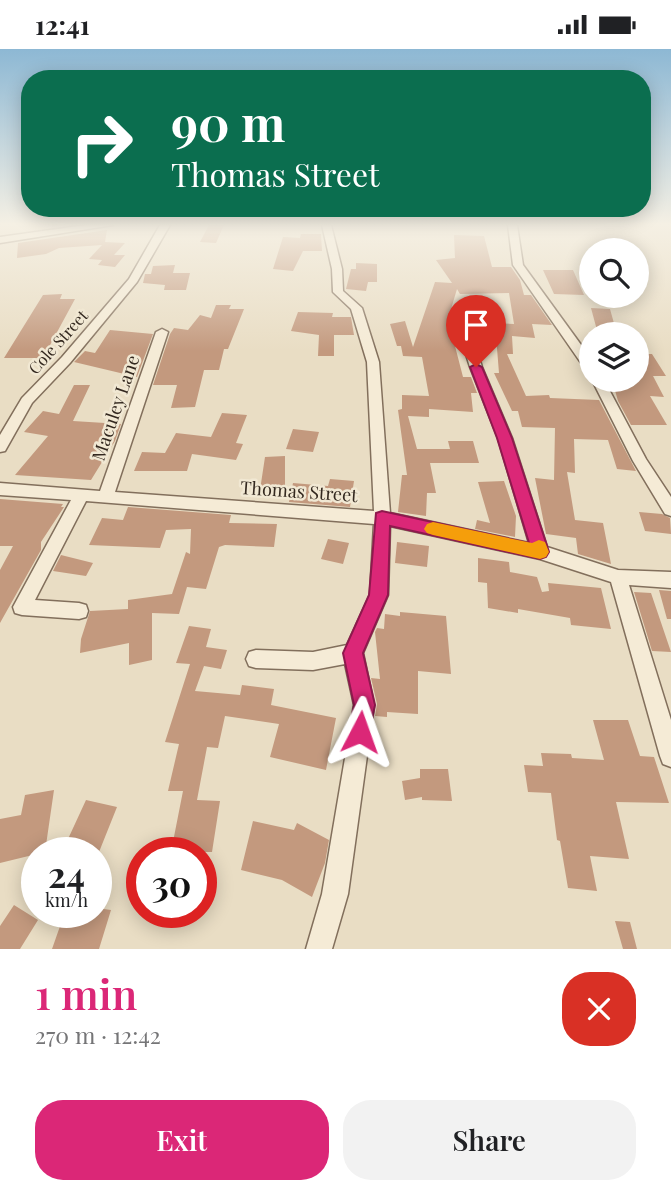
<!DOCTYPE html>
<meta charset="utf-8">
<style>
body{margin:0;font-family:"Playfair Display",serif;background:#f2f2f2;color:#202124;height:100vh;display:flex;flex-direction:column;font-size:26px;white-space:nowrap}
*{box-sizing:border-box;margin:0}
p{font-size:23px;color:#757577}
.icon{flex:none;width:38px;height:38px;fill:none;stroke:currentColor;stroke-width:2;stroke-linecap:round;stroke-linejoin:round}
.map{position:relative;height:900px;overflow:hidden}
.drawer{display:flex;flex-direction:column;background:#fff;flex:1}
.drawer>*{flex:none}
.banner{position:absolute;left:21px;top:21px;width:630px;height:147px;border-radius:28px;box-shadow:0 4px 18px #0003;background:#0b6e4f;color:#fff;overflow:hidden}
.tools{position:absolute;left:579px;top:189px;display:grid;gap:14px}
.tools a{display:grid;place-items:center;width:70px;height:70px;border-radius:50%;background:#fff;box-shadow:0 4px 18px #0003;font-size:35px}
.speed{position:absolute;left:21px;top:788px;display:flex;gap:14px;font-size:35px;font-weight:700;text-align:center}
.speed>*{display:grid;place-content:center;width:91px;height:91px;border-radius:50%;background:#fff;box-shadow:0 4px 18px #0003;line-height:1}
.speed small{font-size:18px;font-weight:400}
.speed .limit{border:10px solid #d22;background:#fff;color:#111}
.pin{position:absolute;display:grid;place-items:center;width:60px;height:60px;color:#fff;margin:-72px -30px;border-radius:50% 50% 50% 0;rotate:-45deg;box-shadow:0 0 7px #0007}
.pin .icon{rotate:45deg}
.me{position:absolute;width:77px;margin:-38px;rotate:4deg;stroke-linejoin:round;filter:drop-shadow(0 0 5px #0008)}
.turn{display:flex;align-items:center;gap:24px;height:147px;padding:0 35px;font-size:32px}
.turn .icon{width:91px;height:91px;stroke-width:2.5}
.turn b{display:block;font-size:49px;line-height:60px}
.round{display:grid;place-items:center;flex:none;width:74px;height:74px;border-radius:28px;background:#f2f2f2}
.headline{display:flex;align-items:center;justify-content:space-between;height:119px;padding:0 35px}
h1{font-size:42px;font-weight:600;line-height:52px;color:#db2777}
.action{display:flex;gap:14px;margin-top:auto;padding:14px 35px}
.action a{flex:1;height:80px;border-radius:28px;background:#db2777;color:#fff;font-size:28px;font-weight:600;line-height:80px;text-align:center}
.action a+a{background:#f2f2f2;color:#202124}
.status{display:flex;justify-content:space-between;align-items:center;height:49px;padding:0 35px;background:#fff;direction:ltr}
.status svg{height:19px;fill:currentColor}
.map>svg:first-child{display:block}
.building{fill:#c3997e}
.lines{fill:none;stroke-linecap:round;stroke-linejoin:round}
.minor-casing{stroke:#826f5c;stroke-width:3}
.minor{fill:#f5ebd6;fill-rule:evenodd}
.route{fill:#db2777;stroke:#8e194d;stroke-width:2}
.slow{fill:#f59e0b}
.labels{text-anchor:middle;stroke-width:5;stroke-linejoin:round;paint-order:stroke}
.far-street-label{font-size:16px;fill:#33281f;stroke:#f1e8d3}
.street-label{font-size:18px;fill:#33281f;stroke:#f1e8d3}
</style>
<div class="status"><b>12:41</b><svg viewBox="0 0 49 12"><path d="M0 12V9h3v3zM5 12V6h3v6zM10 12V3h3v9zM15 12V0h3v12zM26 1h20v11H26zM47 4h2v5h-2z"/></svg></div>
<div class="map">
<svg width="671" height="900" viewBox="0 0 671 900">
<rect width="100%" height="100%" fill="#e9ddc4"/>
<!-- building -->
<path class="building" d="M209,176H224L216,194L200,193Z
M107,181L105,193L125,194L114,206H125L115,218L98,216L102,211L89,210L102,196L59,199L46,205L17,209L18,194Z
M301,185H321L322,202H303L293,222L273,220L283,188L300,189Z
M454,186L484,187L492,218H511L520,231L524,246H531L552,276L532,275L535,289L512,287L513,305H507L526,347L549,346L550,349L599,351L636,422L617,420L608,391L574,390L575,424L567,423L575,471L603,474L611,515L578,505L576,489L546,485L535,429L554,431L555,379L522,378L518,362H512L494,324H499L496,287H493L490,274L514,275L509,244L460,245L457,240L448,270L463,328H471L477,344H471L473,363L429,360V368L408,367L417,400H450L448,392H473L479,414H430L436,444H427L426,467L398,463L402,426H407L398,361L402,360V346L429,347L422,308L403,307L401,297H397L390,275L405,272L413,298L435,233L452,234L436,211L455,209Z
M356,214L377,215V233H368L366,242L346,240L351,220H356Z
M175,216L173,224H190L186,241H164L165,236L143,234L145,225H151L153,217Z
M543,221H573L584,246L554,245Z
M62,245L60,250H75L43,309H4L43,246Z
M216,256H231L229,260H244L228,300H224L219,321H204L195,358L171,359L177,336H153L170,285L174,279L188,281L200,266L211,269Z
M591,259L610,260L617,285H598Z
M298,263L333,264L332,268H351L354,286H334V307H318L319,286L291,282Z
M110,281L153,285L137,328L74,313L85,302L95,304Z
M637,305H652L666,327H653L664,348L650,347L667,376H631L618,352L612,331H637Z
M74,336H90L73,372L121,375L115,392L91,431L15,426L48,387L24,383L43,362L59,365Z
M222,364L247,366L236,394L243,395L236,411L192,405L187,422H134L142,403L165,404L176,384L211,388Z
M293,380L319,383L313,403L286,400Z
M285,407V440L260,441L265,408Z
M330,430L354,432L350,458L289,453L293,434L328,437Z
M504,432L516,467L515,488L475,480L477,471L490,474L478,433Z
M0,450L63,455L61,458H64L41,493V501L0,574V521L13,497H0Z
M128,458L231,466L229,474L277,475L274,498L225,496L219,498L206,540L187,538L179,565L152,564V611L129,616V594L80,604L81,590L90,562L128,560V551L172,545L186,503L190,505L191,480L166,481L160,499L89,496L102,469L123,471Z
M639,463L662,465L670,469L671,485L645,482Z
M328,490L349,494L343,515L321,510Z
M397,493L429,497L427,518L395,514Z
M61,506L93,514L86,527L53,522Z
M478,509L509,513L510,523L537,528L542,543L549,542L548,534L601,539L611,580L571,576L570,569L518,560V564L488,559L487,534L478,533Z
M659,541L671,542V570H667Z
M634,543L651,544L671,603L652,602Z
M400,563L446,567L451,625L418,622V665L387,663V668L375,667L377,655L371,629L380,630L375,583L377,579L384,580L385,565L400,567Z
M189,577L211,580L206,598L227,601L221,620L204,617L195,642L240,646L242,636L274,640L271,656L336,669L326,721L270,708L279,675L225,667L218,699L207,698L197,751L220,752L212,803H171L183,742H168L179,695L165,693L190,615L176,614Z
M593,671H628L640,707L654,708L669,754L616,753L629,810L590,807L597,842L568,839L560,792L557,791L551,744L528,743L524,716L543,717L541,704L571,705L572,709L604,711Z
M420,720H448L452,752L422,751V748L405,751L402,732L420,729Z
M54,741L45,803L0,814V770L21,766L25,746Z
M86,751L117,758L99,803H62Z
M253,772L294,781L297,774L329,791L325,814L312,848L282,831L241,821Z
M14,856L38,871L20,900H0V877Z
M96,859L111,861L99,900H52L65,863H96Z
M615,872L630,873L637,900H623Z"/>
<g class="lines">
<!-- minor casing -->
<g class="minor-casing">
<path id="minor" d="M86,176H113L0,194V188Z
M160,176H170L137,233L70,314L32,354L5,402L0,403V386L22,349L62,308L129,230Z
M322,176H331L342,220L343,242L362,259L379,313L390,464L529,494L498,389L470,318L453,264L459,261L465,264L482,318L512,389L547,498L618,521L671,523V539L629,536L671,671V718L663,715L660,707L611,533L540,510L390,477L388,546L363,604L374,656L348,845L332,900H306L322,845L354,656L345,615L313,621L256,619L249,617L246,610L249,603L256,601L313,603L347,596L370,546L374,475L86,452L35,551L79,554L86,556L88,562L86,568L79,570L22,566L15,564L13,558L71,451L0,446V434L100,442L156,283L162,280L168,283L115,443L374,462L367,313L351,260L333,243L332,220Z
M508,176H517L523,216L592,311V325L588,324L513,216Z
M592,331H604L646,410L671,448V467L665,465L633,412Z"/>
</g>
<!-- minor -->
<use href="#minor" class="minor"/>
</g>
<!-- sky -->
<linearGradient id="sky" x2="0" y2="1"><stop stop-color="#8db8d4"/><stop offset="0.58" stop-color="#f5f0e4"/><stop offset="1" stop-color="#f5f0e4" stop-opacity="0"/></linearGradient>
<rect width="671" height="302" fill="url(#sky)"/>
<!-- route -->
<path class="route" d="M476,315L482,318L512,389L549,503L546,508L540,510L390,477L388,546L363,604L375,656L368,690L360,694L352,690L349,683L354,656L343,604L369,546L376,464L382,462L529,494L497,389L470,318Z"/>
<!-- slow -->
<path class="slow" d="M433,473L532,494L539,491L545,493L549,503L546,508L540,510L433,486L427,484L424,480L427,475Z"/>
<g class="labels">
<!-- far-street labels -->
<g class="far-street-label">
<text transform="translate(58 293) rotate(-48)" y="6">Cole Street</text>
</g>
<!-- street labels -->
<g class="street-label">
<text transform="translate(116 359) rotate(-71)" y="6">Maculey Lane</text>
<text transform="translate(299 443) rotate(4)" y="6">Thomas Street</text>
</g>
</g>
</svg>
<div class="tools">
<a><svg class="icon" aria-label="search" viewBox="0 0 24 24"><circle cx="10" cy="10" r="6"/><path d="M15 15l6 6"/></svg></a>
<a><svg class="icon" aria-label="layers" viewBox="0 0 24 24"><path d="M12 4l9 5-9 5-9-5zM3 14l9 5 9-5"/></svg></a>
</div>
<div class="speed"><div>24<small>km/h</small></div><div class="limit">30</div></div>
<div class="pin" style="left:476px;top:318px;background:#d93025"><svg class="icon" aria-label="arrive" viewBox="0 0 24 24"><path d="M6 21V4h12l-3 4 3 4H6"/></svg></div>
<svg class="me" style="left:360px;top:683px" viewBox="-20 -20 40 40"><path d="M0-17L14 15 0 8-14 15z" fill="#db2777" stroke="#fff" stroke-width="4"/></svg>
<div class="banner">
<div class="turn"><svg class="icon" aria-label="right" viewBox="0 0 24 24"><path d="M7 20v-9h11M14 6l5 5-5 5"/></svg><div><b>90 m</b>Thomas Street</div></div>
</div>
</div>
<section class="drawer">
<div class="headline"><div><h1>1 min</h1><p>270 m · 12:42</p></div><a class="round" style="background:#d93025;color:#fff"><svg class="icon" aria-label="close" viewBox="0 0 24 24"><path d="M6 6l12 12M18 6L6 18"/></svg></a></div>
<div class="action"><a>Exit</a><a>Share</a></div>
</section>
